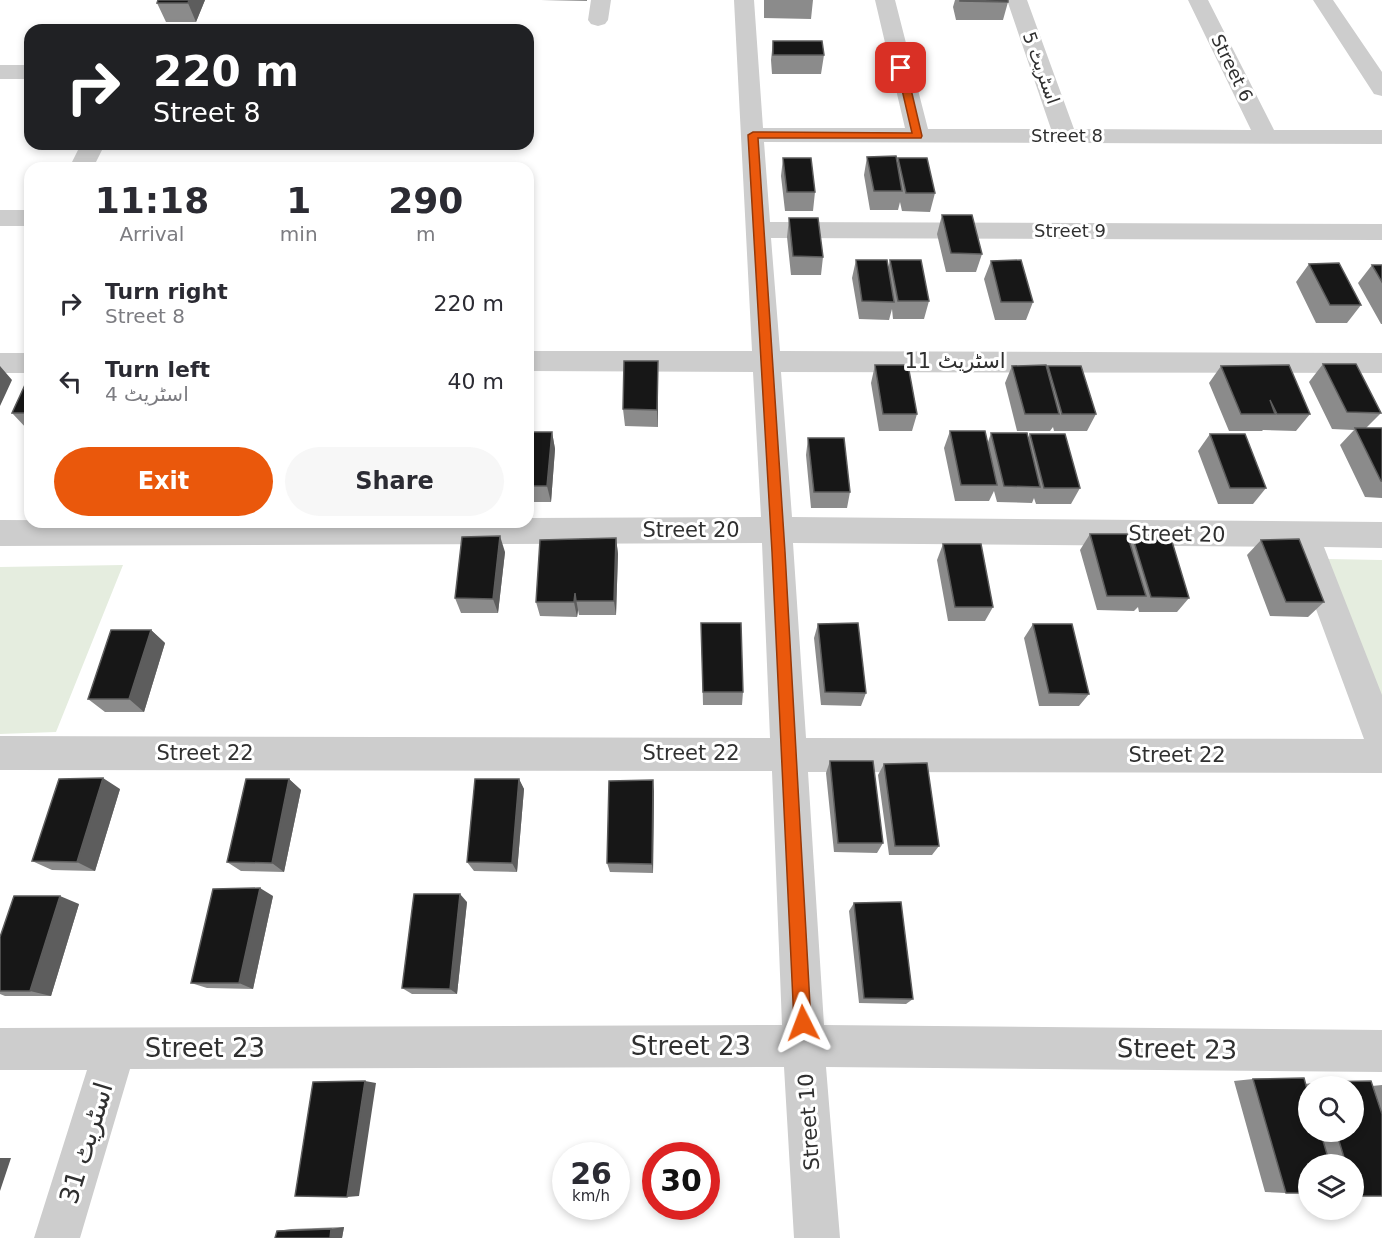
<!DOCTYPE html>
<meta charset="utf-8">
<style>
body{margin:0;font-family:"DejaVu Sans",Cairo,sans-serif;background:#f7f7f7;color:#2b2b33;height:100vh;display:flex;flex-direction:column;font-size:22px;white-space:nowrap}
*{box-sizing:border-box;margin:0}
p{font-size:20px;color:#7c7c81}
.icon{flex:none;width:33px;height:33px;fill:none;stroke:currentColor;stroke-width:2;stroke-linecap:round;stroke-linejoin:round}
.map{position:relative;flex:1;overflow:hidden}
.panel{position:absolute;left:24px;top:162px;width:510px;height:366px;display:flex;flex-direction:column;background:#fff;border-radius:18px;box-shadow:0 3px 9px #0003}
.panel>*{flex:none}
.banner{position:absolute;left:24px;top:24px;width:510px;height:126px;border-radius:18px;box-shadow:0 3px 9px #0003;background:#202124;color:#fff;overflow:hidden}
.tools{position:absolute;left:1298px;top:1076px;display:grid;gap:12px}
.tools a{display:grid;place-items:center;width:66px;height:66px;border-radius:50%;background:#fff;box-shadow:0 3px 9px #0003;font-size:30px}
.speed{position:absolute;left:552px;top:1142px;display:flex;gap:12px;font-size:30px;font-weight:700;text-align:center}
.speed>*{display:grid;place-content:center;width:78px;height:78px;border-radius:50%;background:#fff;box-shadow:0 3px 9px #0003;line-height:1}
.speed small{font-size:15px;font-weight:400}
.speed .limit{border:9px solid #d22;background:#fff;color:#111}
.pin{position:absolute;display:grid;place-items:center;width:51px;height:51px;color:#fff;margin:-26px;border-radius:12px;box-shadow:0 3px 9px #0006}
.me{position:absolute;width:66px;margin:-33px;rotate:357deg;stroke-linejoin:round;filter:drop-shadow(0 0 4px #0008)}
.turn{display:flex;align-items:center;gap:21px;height:126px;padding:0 30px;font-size:27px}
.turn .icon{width:78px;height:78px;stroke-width:2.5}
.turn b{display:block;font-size:42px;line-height:51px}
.eta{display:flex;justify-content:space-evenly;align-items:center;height:102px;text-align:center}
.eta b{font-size:36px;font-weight:700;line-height:42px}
.action{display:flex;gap:12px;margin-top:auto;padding:12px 30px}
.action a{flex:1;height:69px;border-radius:36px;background:#ea580c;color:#fff;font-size:24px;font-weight:700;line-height:69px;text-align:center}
.action a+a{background:#f7f7f7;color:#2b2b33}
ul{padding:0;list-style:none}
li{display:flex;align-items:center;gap:18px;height:78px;padding:0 30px}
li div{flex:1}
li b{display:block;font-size:22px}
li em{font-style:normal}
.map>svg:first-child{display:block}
.green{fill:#e5eddf}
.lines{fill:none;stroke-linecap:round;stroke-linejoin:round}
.minor{fill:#cdcdcd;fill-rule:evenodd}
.wall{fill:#8b8b8b;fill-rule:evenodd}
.shaded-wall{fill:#5d5d5d}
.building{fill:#171717;stroke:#5d5d5d;stroke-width:1.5}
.route{fill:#ea580c;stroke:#983908;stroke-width:1.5}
.labels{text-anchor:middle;stroke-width:6;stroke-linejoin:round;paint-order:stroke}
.far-street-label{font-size:18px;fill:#303030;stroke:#fff}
.street-label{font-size:21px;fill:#303030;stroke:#fff}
.near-street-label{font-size:26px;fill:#303030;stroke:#fff}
</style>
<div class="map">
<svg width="1382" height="1238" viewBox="0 0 1382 1238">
<rect width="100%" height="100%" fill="#fff"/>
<!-- green -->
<path class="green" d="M1326,559L1382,560V698Z
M123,565L56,732L0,734V567Z"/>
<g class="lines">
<!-- minor -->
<path class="minor" d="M591,0H611L608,20L605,24L598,26L591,24L588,20Z
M734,0H754L763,128H905L875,0H895L928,129H1051L1007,0H1027L1074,129L1251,130L1188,0H1208L1274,130H1382V144L764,142L770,222L1382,224V240L771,238L780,351L1382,353V373L781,372L792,517L1382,522V548L1324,547L1382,695V773L808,772L824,1025L1382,1030V1072L826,1067L840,1238H794L784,1067L130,1069L80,1238H34L87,1070H0V1028L782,1025L772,771L0,770V736L770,738L762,543L0,546V520L528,522V518L761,517L753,372L528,371V351H752ZM793,543L1293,547L1364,739L806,738Z
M1313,0H1333L1382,72V96L1374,94Z
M0,65H30V79H0Z
M81,144H105L93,168H69Z
M0,210H30V226H0Z
M0,353H30V373H0Z"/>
</g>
<!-- wall -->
<path class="wall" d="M158,0H205L196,22H166L157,3Z
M541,0H587V1Z
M764,0H813L811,19L764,18Z
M955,0H1008V2L1003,20H956L953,7Z
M773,41L824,55L821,74H772L771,60Z
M867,157L897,164L898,158L935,193L930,212L902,211L900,202L898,210H870L864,175Z
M783,158L815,192L813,211H785L781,176Z
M942,215L982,254L976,272H946L937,234Z
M789,218L823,257L821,275H791L787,237Z
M856,260L888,269L890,260L929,301L924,319H893L892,309L889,320L859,319L852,278Z
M991,261L1033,302L1026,320H995L984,279Z
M1309,264L1361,305L1347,323H1316L1296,282Z
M1372,265H1382V324H1381L1358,283Z
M658,361V427L625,426L623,409Z
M1323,364L1381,413L1366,428H1382V498L1365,497L1340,445L1354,430L1332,429L1309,382Z
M875,365L917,414L912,431H879L871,383Z
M1012,366L1047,369L1048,366L1096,414L1087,431H1054L1053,427L1050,431H1017L1005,383Z
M1221,366L1310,414L1296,431L1263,430L1262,431H1229L1209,383Z
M30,374V430H28L12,413Z
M950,431L988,442L991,433L1028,438L1030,434L1080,488L1071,504H1036L1034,498L1032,503L997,502L994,491L989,501H955L944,448Z
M528,432H552L555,449L551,502H528Z
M1210,434L1266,488L1253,504H1218L1198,451Z
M808,438L850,492L847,508H811L806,455Z
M1090,534L1129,539L1132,535L1189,598L1177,612H1139L1138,607L1134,611L1097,610L1080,550Z
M616,538L618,554L616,615H579L578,610L577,617L540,616L536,602Z
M1261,540L1324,602L1308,617L1270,616L1247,555Z
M943,544L993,607L985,621H948L937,560Z
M505,552L498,613H461L455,598Z
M701,623L743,692L742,705H703Z
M818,624L866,693L861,706L821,705L814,638Z
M1033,624L1089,694L1079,706H1039L1024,638Z
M151,630L165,643L144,712H105L88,699Z
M830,761L883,843L877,853L834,852L826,773Z
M884,764L939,846L932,855H889L878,775Z
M289,779L301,790L284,872L241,871L227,862Z
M519,779L524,789L517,872L474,871L467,862Z
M120,789L95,871L52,870L32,861Z
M654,791L653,873L610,872L607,863Z
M273,896L253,989L207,988L191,983Z
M467,902L457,994H412L402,988Z
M854,903L913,999L906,1004L859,1003L849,911Z
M79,904L51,996H5L0,994V937Z
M1253,1079L1305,1084L1320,1082L1372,1086L1382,1085V1196H1353V1164H1308L1286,1193L1265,1192L1234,1081ZM1308,1086H1353V1131H1308Z
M344,1227L342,1238L277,1231L291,1229Z"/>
<!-- shaded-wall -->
<path class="shaded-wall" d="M189,0H205L196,22L188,3Z
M658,361V427L657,410Z
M0,366L12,380L0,406Z
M552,432L555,449L551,502L547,486Z
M500,536L505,552L498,613L493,599Z
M616,538L618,554L616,615L614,601Z
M575,593L578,610L577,617L574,602Z
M151,630L165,643L144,712L129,699Z
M103,778L120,789L95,871L77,862Z
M289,779L301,790L284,872L272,863Z
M519,779L524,789L517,872L512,863Z
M653,780L654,791L653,873L652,864Z
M260,888L273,896L253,989L239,983Z
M460,894L467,902L457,994L450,989Z
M60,896L79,904L51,996L30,991Z
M365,1081L376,1083L359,1196L347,1197Z
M0,1158H11L0,1191Z
M344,1227L342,1238H330L331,1229Z"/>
<!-- building -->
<path class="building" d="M158,0H189L188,3H157Z
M960,0H1008V2L960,1Z
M773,41H822L824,55H773Z
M896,156L902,191H874L867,157Z
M783,158H811L815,192H787Z
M898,158H927L935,193H906Z
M942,215H972L982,254L951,253Z
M789,218H818L823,257L793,256Z
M856,260H887L894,302L862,301Z
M890,260H921L929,301H898Z
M1021,260L1033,302H1001L991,261Z
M1339,263L1361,305H1330L1309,264Z
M1372,265H1382V282Z
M624,361H658L657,410L623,409Z
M1323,364H1356L1381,413L1347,412Z
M875,365H908L917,414H883Z
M1046,365L1059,414H1025L1012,366Z
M1289,365L1310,414H1277L1270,400L1275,414H1241L1221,366Z
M1048,366H1081L1096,414H1062Z
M30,374V413H12Z
M1355,428H1382V481H1381Z
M950,431H985L997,485H961Z
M528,432H552L547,486H528Z
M991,433H1027L1040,487L1004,486Z
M1030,434H1065L1080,488H1044Z
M1210,434H1245L1266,488H1230Z
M808,438H844L850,492H814Z
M1090,534H1127L1146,596H1107Z
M1132,535H1170L1189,598L1151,597Z
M500,536L493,599L455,598L462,537Z
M616,538L614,601H576L575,593L574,602H536L540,540Z
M1299,539L1324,602H1286L1261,540Z
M943,544H981L993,607H955Z
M701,623H741L743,692H703Z
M858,623L866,693L825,692L818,624Z
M1033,624H1072L1089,694L1049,693Z
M111,630H151L129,699H88Z
M830,761H873L883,843H838Z
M927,763L939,846H895L884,764Z
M103,778L77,862L32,861L59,779Z
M246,779H289L272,863L227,862Z
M475,779H519L512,863L467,862Z
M653,780L652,864L607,863L609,781Z
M260,888L239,983H191L213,889Z
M414,894H460L450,989L402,988Z
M14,896H60L30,991H0V937Z
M901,902L913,999L864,998L854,903Z
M1304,1078L1308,1093V1131H1320L1330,1164H1308V1193H1286L1253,1079Z
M365,1081L347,1197L295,1196L313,1082Z
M1371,1081L1382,1114V1196H1357L1353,1185V1164H1346L1336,1131H1353V1086H1321L1320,1082Z
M331,1229L330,1238H275L277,1231Z"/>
<!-- route -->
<path class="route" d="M901,65L906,68L922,136L921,138H758L785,552L811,1023L809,1029L803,1032L797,1029L794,1023L772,552L748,135L753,132L912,133L897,68Z"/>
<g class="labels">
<!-- far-street labels -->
<g class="far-street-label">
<text transform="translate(1041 68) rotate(70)" y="6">اسٹریٹ 5</text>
<text transform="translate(1232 68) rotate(64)" y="6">Street 6</text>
<text x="1067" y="142">Street 8</text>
<text x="1070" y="237">Street 9</text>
</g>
<!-- street labels -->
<g class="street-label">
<text x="955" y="368">اسٹریٹ 11</text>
<text x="691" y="537">Street 20</text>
<text transform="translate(1177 534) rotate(1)" y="7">Street 20</text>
<text x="205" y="760">Street 22</text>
<text x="691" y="760">Street 22</text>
<text x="1177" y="762">Street 22</text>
<text transform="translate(809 1122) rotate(-94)" y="7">Street 10</text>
</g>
<!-- near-street labels -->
<g class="near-street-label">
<text x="691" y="1055">Street 23</text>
<text x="205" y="1057">Street 23</text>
<text transform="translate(1177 1049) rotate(1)" y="9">Street 23</text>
<text transform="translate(86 1143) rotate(-73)" y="9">اسٹریٹ 31</text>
</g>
</g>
</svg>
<div class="tools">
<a><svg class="icon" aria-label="search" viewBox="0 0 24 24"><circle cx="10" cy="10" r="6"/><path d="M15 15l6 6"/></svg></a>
<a><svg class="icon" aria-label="layers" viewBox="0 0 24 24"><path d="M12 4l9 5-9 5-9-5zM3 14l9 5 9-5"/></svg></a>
</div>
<div class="speed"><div>26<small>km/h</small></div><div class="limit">30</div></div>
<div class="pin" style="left:901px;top:68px;background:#d93025"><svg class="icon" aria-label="arrive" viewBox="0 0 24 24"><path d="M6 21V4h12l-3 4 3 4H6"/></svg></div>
<svg class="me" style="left:803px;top:1023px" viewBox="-20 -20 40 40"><path d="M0-17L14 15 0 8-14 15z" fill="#ea580c" stroke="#fff" stroke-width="4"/></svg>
<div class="banner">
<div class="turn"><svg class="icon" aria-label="right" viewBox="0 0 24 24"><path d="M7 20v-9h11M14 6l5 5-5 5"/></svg><div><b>220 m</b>Street 8</div></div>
</div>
<section class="panel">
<div class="eta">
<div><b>11:18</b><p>Arrival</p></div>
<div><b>1</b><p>min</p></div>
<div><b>290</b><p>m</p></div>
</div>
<ul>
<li><svg class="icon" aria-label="right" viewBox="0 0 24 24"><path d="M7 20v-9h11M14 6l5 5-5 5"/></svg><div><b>Turn right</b><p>Street 8</p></div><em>220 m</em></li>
<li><svg class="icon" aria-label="left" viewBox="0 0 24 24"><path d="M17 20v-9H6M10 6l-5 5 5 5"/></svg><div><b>Turn left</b><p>اسٹریٹ 4</p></div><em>40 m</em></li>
</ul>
<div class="action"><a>Exit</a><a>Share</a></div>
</section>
</div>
